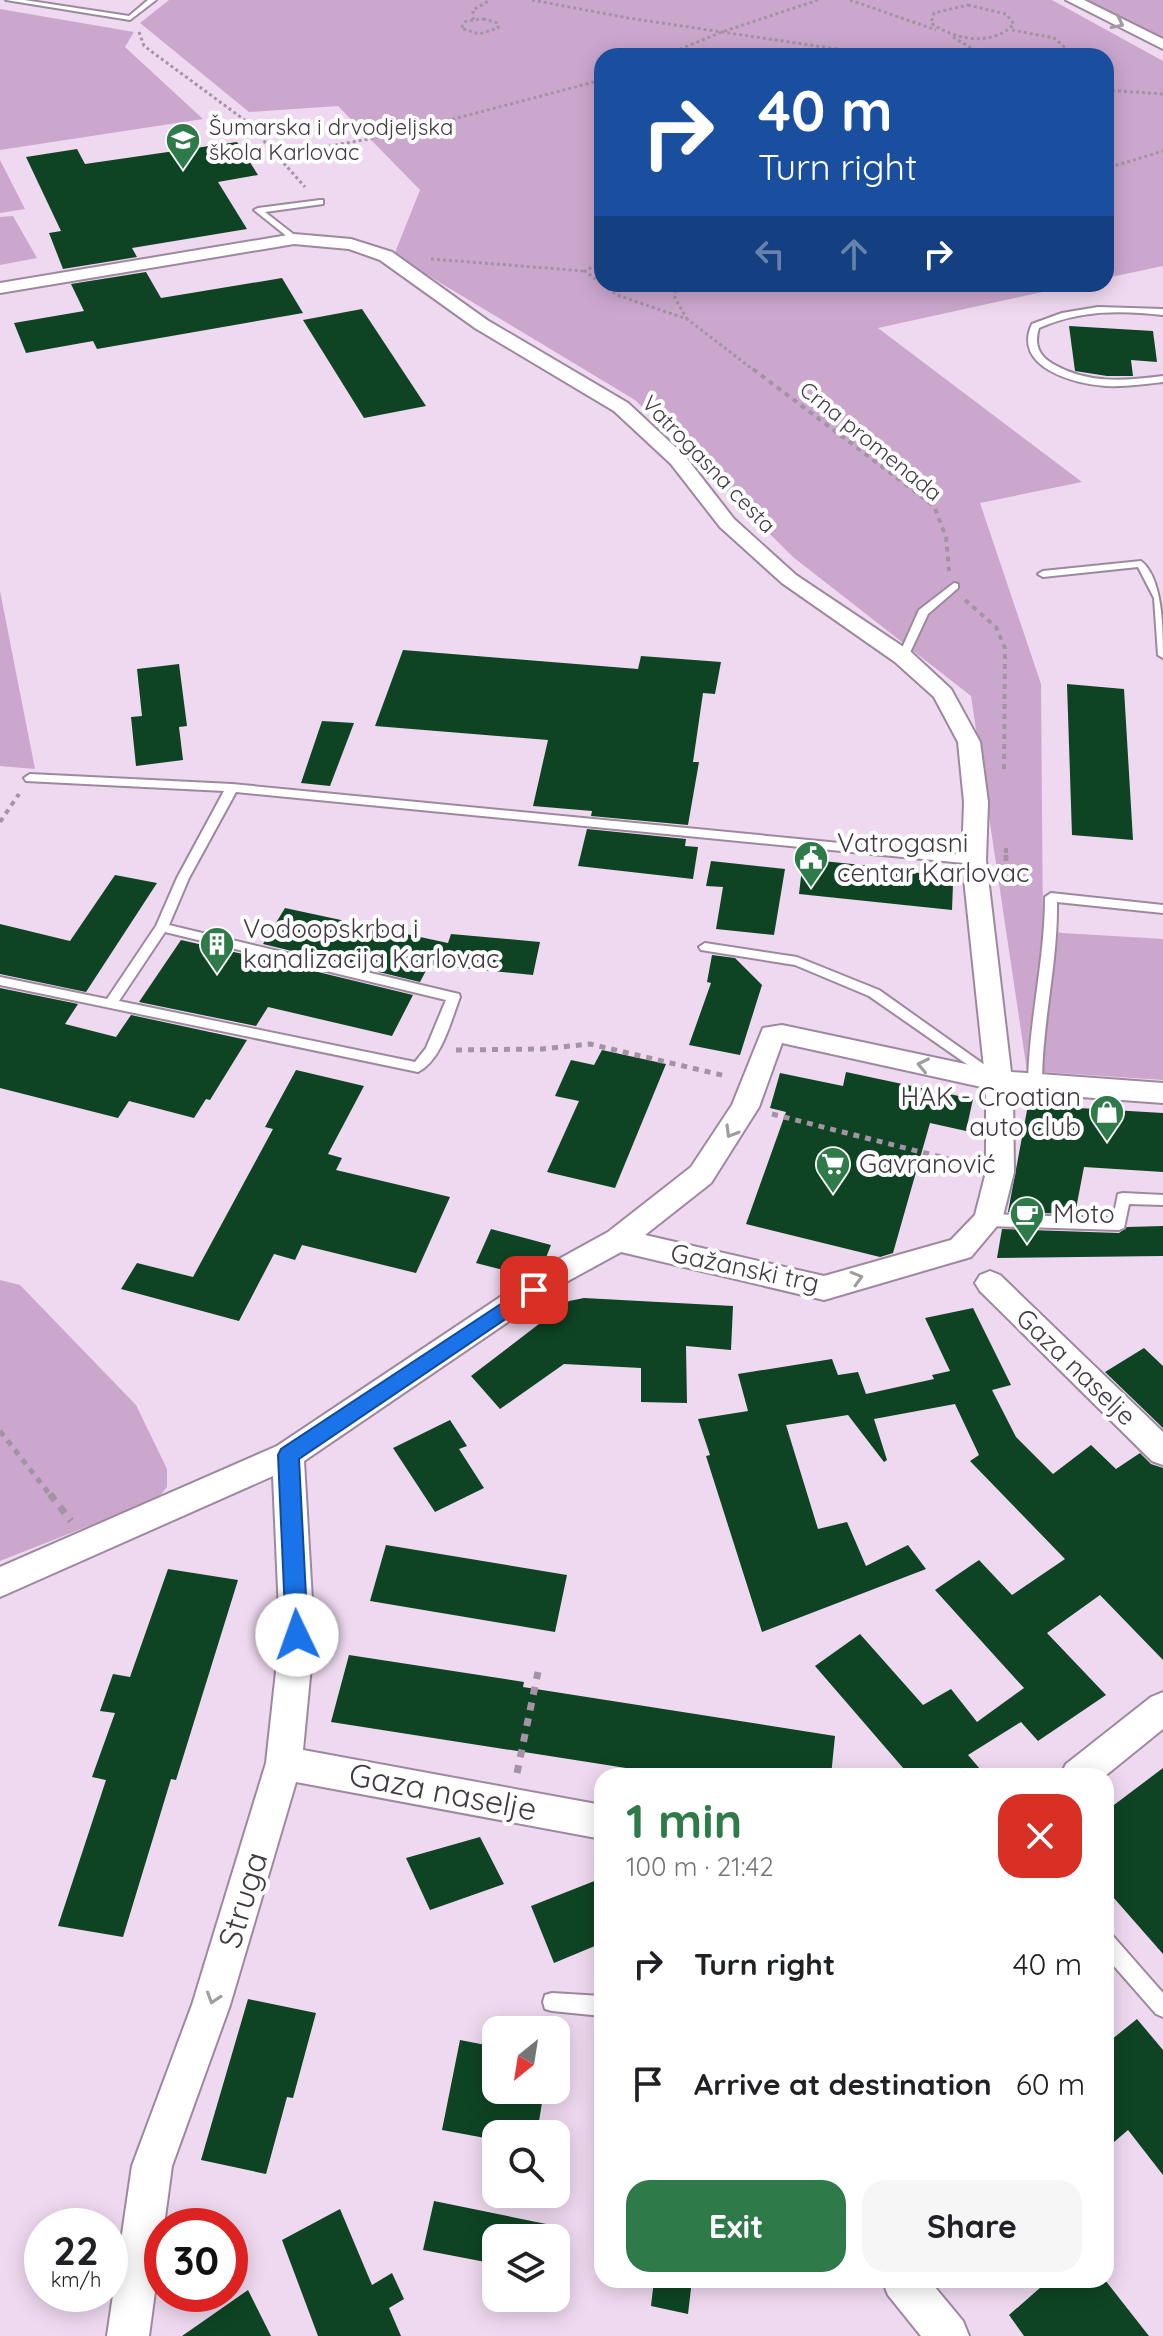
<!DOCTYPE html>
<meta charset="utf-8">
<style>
body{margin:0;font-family:Quicksand,sans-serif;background:#f6f6f6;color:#202124;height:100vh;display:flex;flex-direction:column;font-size:30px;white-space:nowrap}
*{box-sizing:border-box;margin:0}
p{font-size:26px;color:#757577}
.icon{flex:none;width:44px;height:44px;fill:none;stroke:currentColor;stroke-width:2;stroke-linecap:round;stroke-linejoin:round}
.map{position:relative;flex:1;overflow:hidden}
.side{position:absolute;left:594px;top:1768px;width:520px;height:520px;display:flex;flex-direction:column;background:#fff;border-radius:24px;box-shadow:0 4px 20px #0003}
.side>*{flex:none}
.banner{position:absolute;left:594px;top:48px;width:520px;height:244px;border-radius:24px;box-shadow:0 4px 20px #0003;background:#1a4fa0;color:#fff;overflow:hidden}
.needle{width:52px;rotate:210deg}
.controls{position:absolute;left:482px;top:2016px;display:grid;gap:16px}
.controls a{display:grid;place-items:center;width:88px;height:88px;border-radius:16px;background:#fff;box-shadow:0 4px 20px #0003;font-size:40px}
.speed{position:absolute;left:24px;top:2208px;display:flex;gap:16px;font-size:40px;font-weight:700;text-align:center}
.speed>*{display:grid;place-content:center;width:104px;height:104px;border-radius:50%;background:#fff;box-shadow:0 4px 20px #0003;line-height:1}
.speed small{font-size:20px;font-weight:400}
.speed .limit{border:12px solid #d22;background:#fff;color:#111}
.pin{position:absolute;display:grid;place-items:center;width:68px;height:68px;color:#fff;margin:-34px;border-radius:16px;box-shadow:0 4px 12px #0006}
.me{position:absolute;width:88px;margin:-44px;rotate:357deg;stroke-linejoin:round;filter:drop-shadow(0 0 6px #0008)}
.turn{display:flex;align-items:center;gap:28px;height:168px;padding:0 32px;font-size:36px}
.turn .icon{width:104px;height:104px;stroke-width:2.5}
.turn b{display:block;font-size:56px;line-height:68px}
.lanes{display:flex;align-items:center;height:76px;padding:0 32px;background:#0003;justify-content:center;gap:40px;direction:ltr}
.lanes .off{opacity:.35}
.round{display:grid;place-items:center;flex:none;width:84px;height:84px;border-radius:24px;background:#f6f6f6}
.head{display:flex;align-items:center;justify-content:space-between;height:136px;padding:0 32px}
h1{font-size:48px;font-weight:800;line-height:60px;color:#2e7a48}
.button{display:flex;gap:16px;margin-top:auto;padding:16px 32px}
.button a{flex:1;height:92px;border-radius:24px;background:#2e7a48;color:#fff;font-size:32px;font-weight:800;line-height:92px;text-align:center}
.button a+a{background:#f6f6f6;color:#202124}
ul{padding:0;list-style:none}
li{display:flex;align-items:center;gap:24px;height:120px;padding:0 32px}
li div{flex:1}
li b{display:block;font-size:30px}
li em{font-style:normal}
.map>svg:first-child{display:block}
.green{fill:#cba7ce}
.building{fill:#0e4423}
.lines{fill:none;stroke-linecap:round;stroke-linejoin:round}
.service-casing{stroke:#9d899e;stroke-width:4}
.minor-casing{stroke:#9d899e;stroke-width:4}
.path-far3{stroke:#a393a4;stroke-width:3;stroke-dasharray:3 3;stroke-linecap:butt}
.path-far2{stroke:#a393a4;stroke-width:4;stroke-dasharray:5 5;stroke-linecap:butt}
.path-far1{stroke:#a393a4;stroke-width:5;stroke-dasharray:6 6;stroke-linecap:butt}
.path{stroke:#a393a4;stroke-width:7;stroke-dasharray:8 8;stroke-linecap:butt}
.service{fill:#fff;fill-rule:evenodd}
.minor{fill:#fff;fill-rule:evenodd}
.oneway{stroke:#a09ca0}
.route{fill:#1a73e8;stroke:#114b97;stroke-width:2}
.labels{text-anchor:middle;stroke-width:8;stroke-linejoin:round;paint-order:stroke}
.far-poi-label{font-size:22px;fill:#413841;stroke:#fff;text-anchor:start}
.far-street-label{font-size:22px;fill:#413841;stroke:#fff}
.poi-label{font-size:26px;fill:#413841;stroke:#fff;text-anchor:start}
.street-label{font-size:26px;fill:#413841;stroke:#fff}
.near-street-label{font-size:32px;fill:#413841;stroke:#fff}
</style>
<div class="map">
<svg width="1163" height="2336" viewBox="0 0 1163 2336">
<rect width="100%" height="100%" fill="#efd9f0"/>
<!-- green -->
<path class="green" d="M169,0H1052L1163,61V266L1106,278V56H602V284H1079L878,328L1082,482L980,503L1041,684L1043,929L1063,933L1163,939V1080L1027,1071L971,696L793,557L635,400L394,255L420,190L338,106L249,112L140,23Z
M1084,0H1163V40Z
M0,9L134,32L125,47L203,119L0,150Z
M0,160L25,209L0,213Z
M13,216L37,258L0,265V217Z
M0,591L35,769L0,766Z
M0,1280L20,1285L136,1405L167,1469V1487L157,1499L0,1561Z"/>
<!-- building -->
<path class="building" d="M237,142L258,175L218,182L247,229L132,248L137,257L63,269L49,233L61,231L26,157L77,149L85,164Z
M146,272L161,298L282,278L303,313L97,349L93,341L26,353L14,323L84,311L71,284Z
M362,309L426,406L364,418L303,320Z
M1069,326L1153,331L1157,362L1131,360L1133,376H1107L1075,371Z
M403,650L638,669L641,656L721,662L715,694L703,693L693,762H699L688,825L591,816L592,811L533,806L548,740L375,726Z
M179,664L187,726L179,727L183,760L136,766L131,717L142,716L137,669Z
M1067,684L1124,689L1133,840L1072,835Z
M322,721L354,723L330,786L301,783Z
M587,829L686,839L685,846L698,847L693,879L578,866Z
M803,859L891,868L919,873V880L953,884L952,910L799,894Z
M711,861L785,869L774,935L716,929L723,887L706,886Z
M115,875L157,883L86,992L0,974V924L70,941Z
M285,908L448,943L451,934L540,942L533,975L429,965L420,982L263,944Z
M181,940L256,957L413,995L392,1036L268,1007L256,1026L139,1002Z
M712,955L735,958L762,985L740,1055L689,1045L711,983L707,982Z
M0,988L78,1004L65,1024L116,1037L131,1015L247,1040L210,1100L206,1099L194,1118L129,1101L118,1118L0,1088Z
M602,1050L666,1064L615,1188L547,1172L579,1101L555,1096L571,1060L594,1065Z
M296,1070L364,1086L328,1154L342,1158L336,1170L450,1197L416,1273L302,1245L295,1260L274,1254L239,1321L121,1289L137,1263L193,1277L273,1129L265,1127Z
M846,1072L973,1099L966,1131L930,1123L893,1253L880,1257L746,1224L786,1112L770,1108L780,1073L843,1086Z
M1028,1105L1163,1113V1172L1084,1167L1075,1214L1008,1212Z
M1163,1226V1256L997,1258L1002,1229L1119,1233L1127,1227Z
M491,1229L551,1245L543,1265L526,1276L476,1263Z
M584,1298L733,1306L731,1350L686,1346L687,1403L641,1402V1368L564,1364L500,1409L471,1376L569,1301Z
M973,1308L1011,1385L992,1390L1016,1437L1053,1474L1091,1445L1116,1469L1140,1453L1151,1464L1163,1468V1660L1100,1595L1047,1633L1106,1695L1038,1741L1021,1722L968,1755L986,1776H910L815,1666L860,1634L923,1705L951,1689L977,1722L1024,1688L935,1590L979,1560L1012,1595L1065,1559L970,1461L979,1455L955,1404L874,1419L887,1460L884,1462L848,1415L786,1425L818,1529L847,1522L866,1566L908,1545L926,1569L762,1632L706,1456L710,1455L698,1419L748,1411L738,1374L832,1359L838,1375L858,1372L866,1394L934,1379L932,1375L950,1371L925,1318Z
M1144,1348L1163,1366V1428L1105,1372Z
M450,1420L467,1446L459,1449L484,1488L435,1512L393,1448Z
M386,1545L567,1575L555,1632L370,1601Z
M168,1569L238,1580L176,1780L171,1779L123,1937L58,1926L106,1780L92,1777L115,1713L100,1711L113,1674L130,1677Z
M349,1655L524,1682L523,1687L835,1736L831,1776H677L331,1722Z
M1163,1768V1954L1106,1889V1811Z
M480,1837L504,1884L430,1910L406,1858Z
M602,1878V1943L554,1963L531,1906Z
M248,1999L316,2013L293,2098L287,2097L266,2174L201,2160Z
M1137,2019L1163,2050V2175L1128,2130L1106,2149V2044Z
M460,2040L496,2047V2090H544L537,2134H496V2140L442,2130Z
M434,2201L556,2226L555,2238H496V2264L423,2250Z
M340,2209L372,2285L392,2273L404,2299L389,2308L401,2336H318L282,2240Z
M654,2280H692L688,2314L651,2306Z
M1049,2280H1105L1149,2336H1024L1009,2315Z
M248,2290L271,2336H182Z"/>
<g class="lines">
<!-- service casing -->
<g class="service-casing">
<path id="service" d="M6,0H24L129,16L148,0H156L130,20Z
M320,200H323V204L265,212L297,237V241L294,242L254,210L258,208Z
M1098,307L1163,309V315C1120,310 1079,310 1039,328C1034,344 1038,355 1053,364C1087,384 1125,381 1163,376V382C1144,384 1125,387 1106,386C1074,384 1012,367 1032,324L1062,313Z
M1141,561C1163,578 1163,630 1163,658L1158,655L1154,598L1138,567L1043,577L1038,574L1043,571Z
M954,583L958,584V588L928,614L907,659H899L898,657L919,610Z
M30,774L232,784L974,856L980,860L974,864L236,792L189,878L169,925L459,994L460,997C451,1020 442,1060 418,1072L0,985V977L107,999L156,926L177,878L224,791L26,781L24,778ZM165,932L446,1000L426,1048L415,1062L119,1001Z
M1051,893L1163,905V913L1057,902C1058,963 1042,1022 1042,1083L1035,1088L1028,1083C1029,1020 1045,960 1045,897Z
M705,943L797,957L879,990L1003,1078L1001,1081H991L869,996L795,965L701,950L699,947Z
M1123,1193L1163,1195V1205L1129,1204L1124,1228L1119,1230L988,1226L983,1224L981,1220L983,1216L988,1214L1113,1218L1118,1194Z
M1106,1934L1113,1936L1163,1993V2017L1156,2014L1106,1957Z
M552,1993L602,1996V2016L552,2011L545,2009L543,2002L545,1995Z"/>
</g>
<!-- minor casing -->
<g class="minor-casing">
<path id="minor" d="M1066,0H1084L1163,39V49Z
M294,234L351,239L392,252L487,320L628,403L685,456L734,519L796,575L911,652L951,689L980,742L988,802L986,860L1011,1072L1163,1083V1103L1013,1092L1014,1172L1002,1220L971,1257L824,1300L621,1252L568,1281L304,1461L314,1635L303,1750L602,1805V1839L296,1782L230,2005L172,2166L149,2336H107L132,2166L192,2005L266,1763L280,1635L273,1476L0,1597V1567L277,1446L548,1265L608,1232L691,1167L732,1105L763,1028L782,1025L984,1068L962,860L964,802L958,742L934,697L895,662L782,583L720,527L671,464L614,411L475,328L380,260L349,249L294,244L0,293V283ZM782,1043L986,1088V1172L975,1215L951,1240L824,1276L645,1235L711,1183L759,1107Z
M990,1271L1000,1275L1163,1432V1465L1152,1461L980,1291L975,1283L980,1275Z
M1163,1692V1729L1105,1776H1060L1066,1764L1151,1697Z
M882,2280H929L963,2321L969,2336H921L888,2295Z"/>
</g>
<!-- path-far3 -->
<path class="path-far3" d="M532,0L628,18L884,56
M850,0L936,30
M968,5L1006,14L1014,24C992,47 955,40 931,23L934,13Z
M483,19L498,23V28L479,34L461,28L466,21Z
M473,20V10L490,0
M1012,30L1054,38L1075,56
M139,32L144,46L246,121L305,187
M953,37L971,48L972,56
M663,56L722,32L818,0
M1106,90L1163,94
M276,156L396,134L602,80
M1106,172L1111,167L1163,151
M431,259L585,271
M602,262L585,271L617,295L687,319L755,371
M676,284L675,298L687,319"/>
<!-- path-far2 -->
<path class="path-far2" d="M753,369L934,506L946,537L949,571
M965,600L996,627L1005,648L1004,774
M0,822L19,794
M1006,848V857"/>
<!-- path-far1 -->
<path class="path-far1" d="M1006,855V870
M456,1050L542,1049L590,1044L726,1076
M772,1114L972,1165
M0,1431L51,1496"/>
<!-- path -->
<path class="path" d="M50,1494L71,1521
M517,1773L538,1672"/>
<!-- service -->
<use href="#service" class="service"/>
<!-- minor -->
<use href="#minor" class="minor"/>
</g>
<!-- one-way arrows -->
<defs><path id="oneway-chevron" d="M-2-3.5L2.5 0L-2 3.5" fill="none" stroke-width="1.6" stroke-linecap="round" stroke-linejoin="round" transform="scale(2)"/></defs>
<g class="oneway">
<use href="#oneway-chevron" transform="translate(1118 23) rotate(27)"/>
<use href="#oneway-chevron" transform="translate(923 1065) rotate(-168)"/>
<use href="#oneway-chevron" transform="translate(731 1132) rotate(121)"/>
<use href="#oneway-chevron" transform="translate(857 1278) rotate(-16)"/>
<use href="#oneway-chevron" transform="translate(213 1998) rotate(108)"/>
</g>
<!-- route -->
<path class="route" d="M534,1282L541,1284L543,1290L541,1295L299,1459L308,1635L305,1642L297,1645L289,1642L286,1635L278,1455L281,1449Z"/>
<!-- icons -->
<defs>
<g id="school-pin" transform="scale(1.8)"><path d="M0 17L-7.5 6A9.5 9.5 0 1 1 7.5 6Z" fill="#2e7a48" stroke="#fff"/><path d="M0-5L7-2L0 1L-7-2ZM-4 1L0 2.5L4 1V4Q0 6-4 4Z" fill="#fff"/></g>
<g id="civic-pin" transform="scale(1.8)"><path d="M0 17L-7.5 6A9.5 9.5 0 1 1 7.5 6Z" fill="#2e7a48" stroke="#fff"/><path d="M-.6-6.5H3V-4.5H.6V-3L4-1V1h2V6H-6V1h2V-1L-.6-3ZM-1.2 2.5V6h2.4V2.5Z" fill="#fff"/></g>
<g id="building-pin" transform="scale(1.8)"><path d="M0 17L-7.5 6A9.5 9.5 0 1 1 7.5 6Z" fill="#2e7a48" stroke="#fff"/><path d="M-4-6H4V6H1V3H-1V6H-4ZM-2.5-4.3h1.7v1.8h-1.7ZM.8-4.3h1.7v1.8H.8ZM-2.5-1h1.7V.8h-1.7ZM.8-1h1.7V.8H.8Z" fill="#fff"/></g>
<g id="shop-pin" transform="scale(1.8)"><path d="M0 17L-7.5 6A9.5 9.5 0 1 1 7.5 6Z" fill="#2e7a48" stroke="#fff"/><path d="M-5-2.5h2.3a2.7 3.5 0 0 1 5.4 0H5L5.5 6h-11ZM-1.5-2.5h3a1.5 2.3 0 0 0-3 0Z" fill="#fff"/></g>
<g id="supermarket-pin" transform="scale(1.8)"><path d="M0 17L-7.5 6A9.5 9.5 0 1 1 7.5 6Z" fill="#2e7a48" stroke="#fff"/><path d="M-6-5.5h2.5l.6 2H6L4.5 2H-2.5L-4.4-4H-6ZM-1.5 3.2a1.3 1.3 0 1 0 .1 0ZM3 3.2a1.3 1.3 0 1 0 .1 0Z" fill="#fff"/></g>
<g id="cafe-pin" transform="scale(1.8)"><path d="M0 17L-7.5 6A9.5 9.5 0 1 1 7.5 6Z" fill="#2e7a48" stroke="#fff"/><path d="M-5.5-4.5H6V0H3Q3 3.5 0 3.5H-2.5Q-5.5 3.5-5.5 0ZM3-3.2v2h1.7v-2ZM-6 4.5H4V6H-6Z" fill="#fff"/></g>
</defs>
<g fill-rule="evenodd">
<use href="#school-pin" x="183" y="140"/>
<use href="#civic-pin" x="811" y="858"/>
<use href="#building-pin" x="217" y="944"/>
<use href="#shop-pin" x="1107" y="1112"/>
<use href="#supermarket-pin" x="833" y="1164"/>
<use href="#cafe-pin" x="1027" y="1214"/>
</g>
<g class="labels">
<!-- far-poi labels -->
<g class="far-poi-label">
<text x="209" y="135">Šumarska i drvodjeljska<tspan x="209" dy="25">škola Karlovac</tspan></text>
</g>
<!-- far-street labels -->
<g class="far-street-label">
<text transform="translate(871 441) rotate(39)" y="8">Crna promenada</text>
<text transform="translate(709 464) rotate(46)" y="8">Vatrogasna cesta</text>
</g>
<!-- poi labels -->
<g class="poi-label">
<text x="837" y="852">Vatrogasni<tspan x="837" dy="30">centar Karlovac</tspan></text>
<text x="243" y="938">Vodoopskrba i<tspan x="243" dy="30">kanalizacija Karlovac</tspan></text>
<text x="1081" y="1106" text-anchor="end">HAK - Croatian<tspan x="1081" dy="30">auto club</tspan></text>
<text x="859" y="1173">Gavranović</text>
<text x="1053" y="1223">Moto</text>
</g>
<!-- street labels -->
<g class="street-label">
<text transform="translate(745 1268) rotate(12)" y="9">Gažanski trg</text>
<text transform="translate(1076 1367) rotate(44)" y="9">Gaza naselje</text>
</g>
<!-- near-street labels -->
<g class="near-street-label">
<text transform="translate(443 1792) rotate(11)" y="11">Gaza naselje</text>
<text transform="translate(243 1900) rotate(-73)" y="11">Struga</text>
</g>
</g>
</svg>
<div class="controls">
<a><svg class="needle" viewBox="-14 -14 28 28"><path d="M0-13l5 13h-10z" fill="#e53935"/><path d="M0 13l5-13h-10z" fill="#757577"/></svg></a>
<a><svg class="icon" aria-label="search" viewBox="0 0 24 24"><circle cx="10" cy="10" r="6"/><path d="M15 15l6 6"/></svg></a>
<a><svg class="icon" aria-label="layers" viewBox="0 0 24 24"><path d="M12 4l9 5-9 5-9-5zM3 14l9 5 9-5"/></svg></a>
</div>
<div class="speed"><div>22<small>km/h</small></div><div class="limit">30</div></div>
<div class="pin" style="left:534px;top:1290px;background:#d93025"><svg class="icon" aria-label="arrive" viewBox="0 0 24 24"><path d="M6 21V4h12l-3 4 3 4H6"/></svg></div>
<svg class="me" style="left:297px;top:1635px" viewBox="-20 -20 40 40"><circle r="19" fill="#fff"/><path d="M0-13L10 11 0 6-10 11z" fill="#1a73e8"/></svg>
<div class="banner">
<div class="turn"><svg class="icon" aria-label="right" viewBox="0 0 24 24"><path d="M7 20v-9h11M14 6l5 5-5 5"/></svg><div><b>40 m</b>Turn right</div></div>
<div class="lanes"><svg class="icon off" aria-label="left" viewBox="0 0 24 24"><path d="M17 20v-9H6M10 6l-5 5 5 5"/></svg><svg class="icon off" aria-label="ahead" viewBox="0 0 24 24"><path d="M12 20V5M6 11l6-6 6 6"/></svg><svg class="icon" aria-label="right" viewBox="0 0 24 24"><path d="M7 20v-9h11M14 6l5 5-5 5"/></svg></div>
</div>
<section class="side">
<div class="head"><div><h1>1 min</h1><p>100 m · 21:42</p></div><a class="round" style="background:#d93025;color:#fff"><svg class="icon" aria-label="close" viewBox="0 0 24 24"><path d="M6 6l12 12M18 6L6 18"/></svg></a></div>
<ul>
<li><svg class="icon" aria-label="right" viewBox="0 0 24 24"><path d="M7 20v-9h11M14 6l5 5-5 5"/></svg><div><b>Turn right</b></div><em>40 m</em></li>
<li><svg class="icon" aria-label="arrive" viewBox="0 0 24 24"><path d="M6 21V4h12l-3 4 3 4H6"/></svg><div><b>Arrive at destination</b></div><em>60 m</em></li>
</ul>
<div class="button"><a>Exit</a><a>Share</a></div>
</section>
</div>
